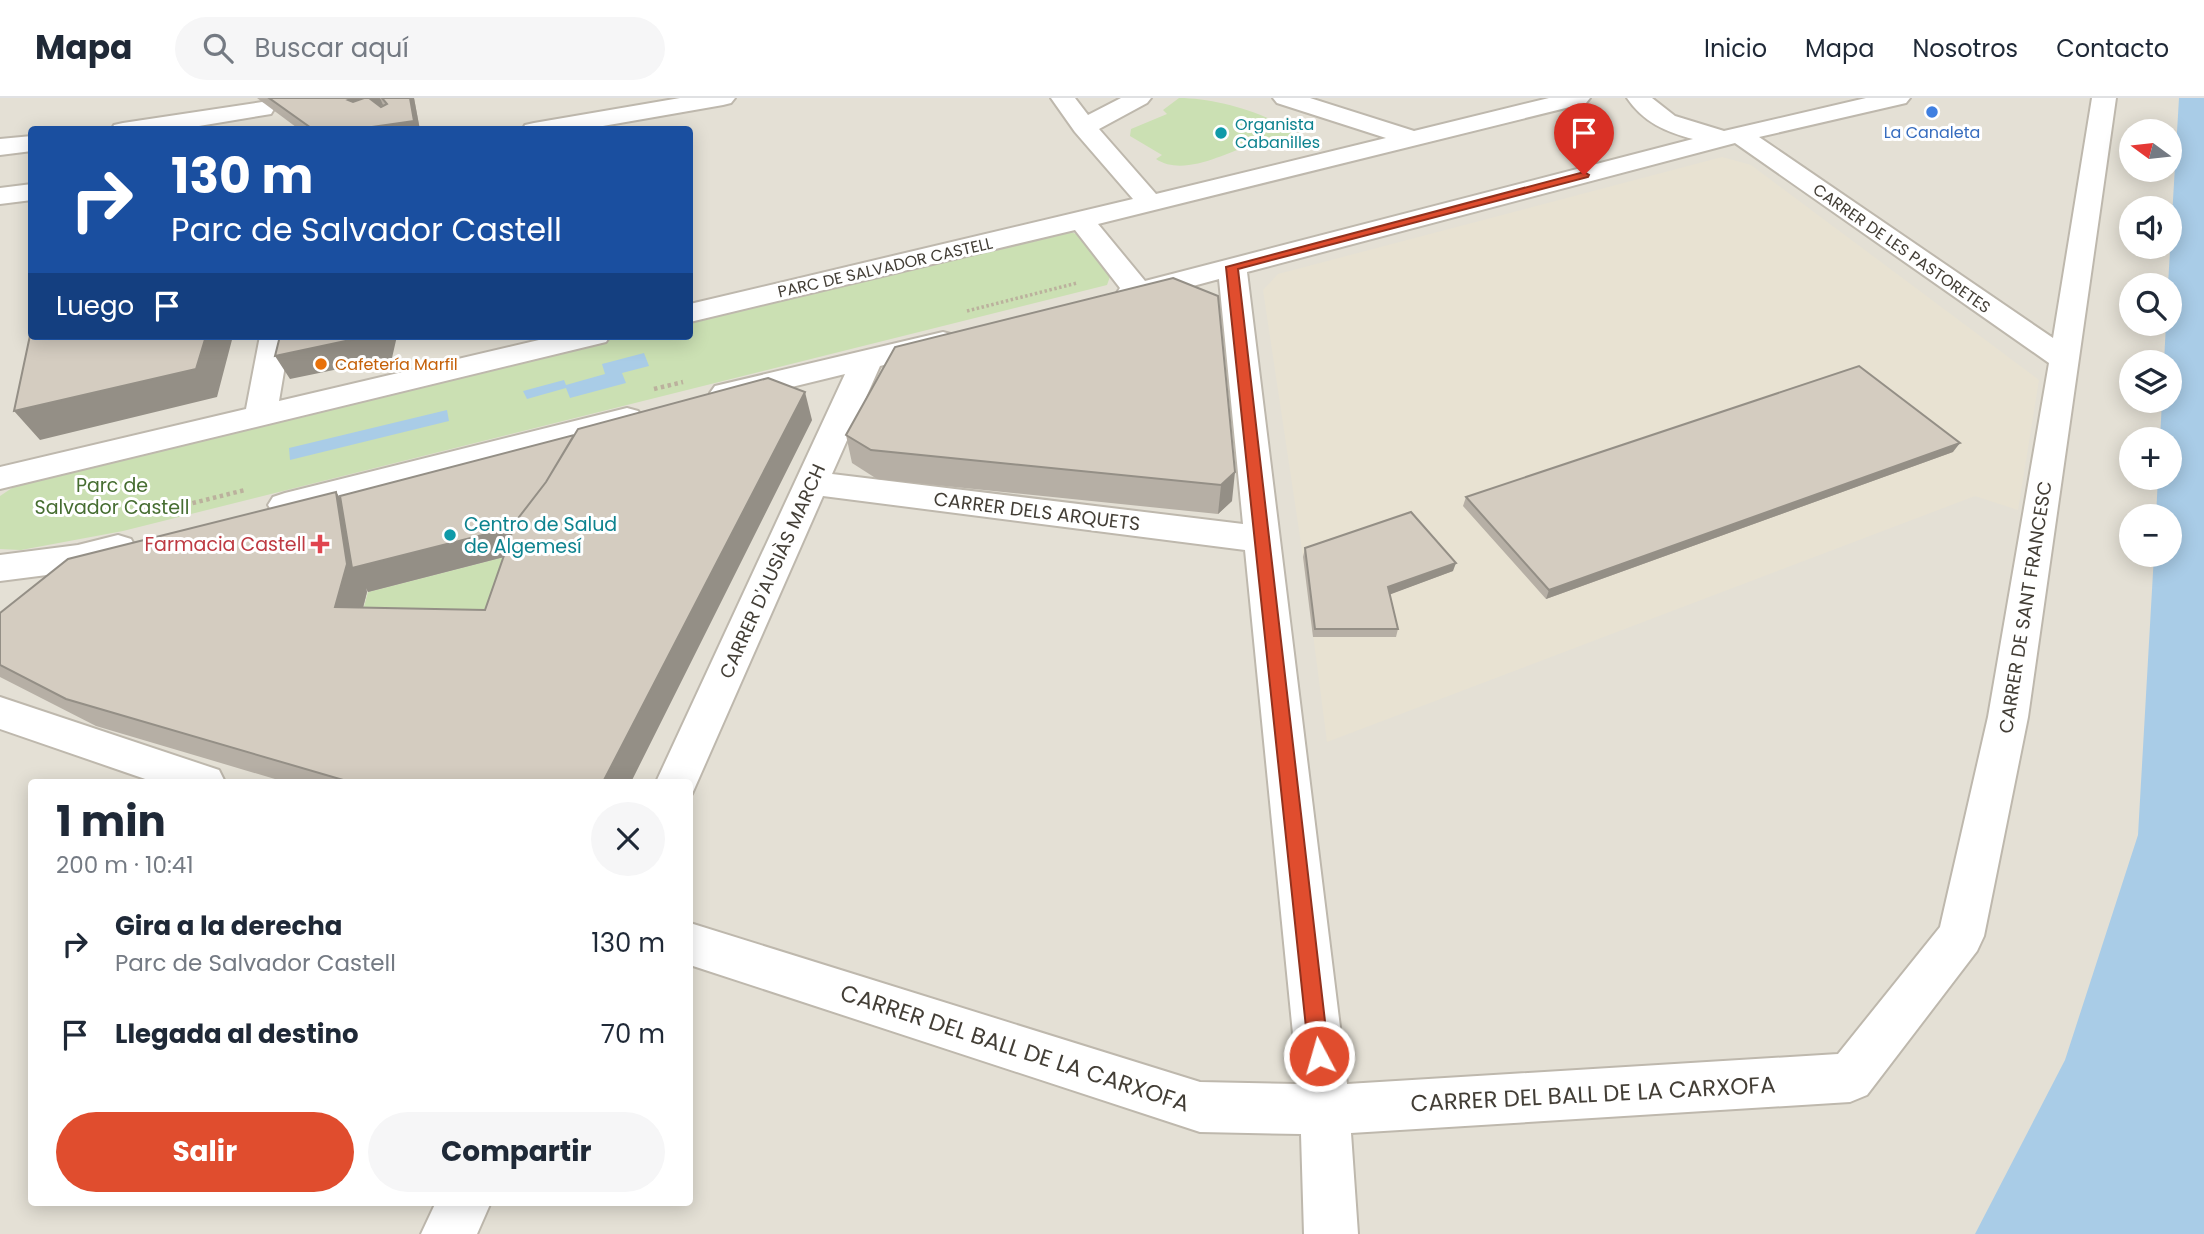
<!DOCTYPE html>
<html lang="es">
<meta charset="utf-8">
<style>
body{margin:0;font-family:Poppins,sans-serif;background:#f6f6f7;color:#1f2937;height:100vh;display:flex;flex-direction:column;font-size:26px;white-space:nowrap}
*{box-sizing:border-box;margin:0}
p{font-size:23px;color:#747a83}
.icon{flex:none;width:38px;height:38px;fill:none;stroke:currentColor;stroke-width:2;stroke-linecap:round;stroke-linejoin:round}
.map{position:relative;flex:1;overflow:hidden}
.side{position:absolute;left:28px;top:681px;width:665px;height:427px;display:flex;flex-direction:column;background:#fff;border-radius:7px;box-shadow:0 4px 18px #0003}
.side>*{flex:none}
.hud{position:absolute;left:28px;top:28px;width:665px;height:214px;border-radius:7px;box-shadow:0 4px 18px #0003;background:#1a4fa0;color:#fff;overflow:hidden}
.needle{width:46px;rotate:285deg}
.tools{position:absolute;left:2119px;top:21px;display:grid;gap:14px}
.tools a{display:grid;place-items:center;width:63px;height:63px;border-radius:50%;background:#fff;box-shadow:0 4px 18px #0003;font-size:35px}
.pin{position:absolute;display:grid;place-items:center;width:60px;height:60px;color:#fff;margin:-72px -30px;border-radius:50% 50% 50% 0;rotate:-45deg;box-shadow:0 0 7px #0007}
.pin .icon{rotate:45deg}
.me{position:absolute;width:77px;margin:-38px;rotate:354deg;stroke-linejoin:round;filter:drop-shadow(0 0 5px #0008)}
.turn{display:flex;align-items:center;gap:24px;height:147px;padding:0 28px;font-size:32px}
.turn .icon{width:91px;height:91px;stroke-width:2.5}
.turn b{display:block;font-size:49px;line-height:60px}
.then{display:flex;align-items:center;height:66px;padding:0 28px;background:#0003;gap:14px;font-size:26px}
.round{display:grid;place-items:center;flex:none;width:74px;height:74px;border-radius:37px;background:#f6f6f7}
.summary{display:flex;align-items:center;justify-content:space-between;height:119px;padding:0 28px}
h1{font-size:42px;font-weight:700;line-height:52px}
.cta{display:flex;gap:14px;margin-top:auto;padding:14px 28px}
.cta a{flex:1;height:80px;border-radius:42px;background:#e04d2e;color:#fff;font-size:28px;font-weight:700;line-height:80px;text-align:center}
.cta a+a{background:#f6f6f7;color:#1f2937}
ul{padding:0;list-style:none}
li{display:flex;align-items:center;gap:21px;height:91px;padding:0 28px}
li div{flex:1}
li b{display:block;font-size:26px}
li em{font-style:normal}
header{display:flex;align-items:center;gap:42px;box-sizing:border-box;height:98px;padding:0 35px;background:#fff;border-bottom:2px solid #e0e1e3}
header strong{font-size:33px}
nav{display:flex;gap:38px;margin-inline-start:auto;font-size:24px}
.search{width:490px;height:63px;background:#f6f6f7;display:flex;align-items:center;gap:18px;box-sizing:border-box;padding:0 24px;border-radius:38px;color:#747a83;font-size:26px}
.map>svg:first-child{display:block}
.residential{fill:#e4e0d5;fill-rule:evenodd}
.education{fill:#e8e2d2}
.green{fill:#cbe0b3}
.water{fill:#a9cce7}
.lines{fill:none;stroke-linecap:round;stroke-linejoin:round}
.street-casing{stroke:#beb8ad;stroke-width:4}
.path-far1{stroke:#bbb19d;stroke-width:3.5;stroke-dasharray:2.5 2.5;stroke-linecap:butt}
.path{stroke:#bbb19d;stroke-width:4.5;stroke-dasharray:3.5 3.5;stroke-linecap:butt}
.street{fill:#fff;fill-rule:evenodd}
.wall{fill:#b6afa5;fill-rule:evenodd}
.shaded-wall{fill:#948f86}
.building{fill:#d4ccc0;stroke:#948f86;stroke-width:2}
.route{fill:#e04d2e;stroke:#92321e;stroke-width:2}
.shop-dot{fill:#3f7fe0;stroke:#fff;stroke-width:2.5}
.culture-dot{fill:#0f9aa8;stroke:#fff;stroke-width:2.5}
.food-dot{fill:#e8710a;stroke:#fff;stroke-width:2.5}
.health-dot{fill:#e0444e;stroke:#fff;stroke-width:2.5}
.labels{text-anchor:middle;stroke-width:6;stroke-linejoin:round;paint-order:stroke}
.far-culture-label{font-size:16px;fill:#0d838f;stroke:#fff;text-anchor:start}
.far-shop-label{font-size:16px;fill:#366cbe;stroke:#fff}
.far-street-label{font-size:16px;fill:#433e36;stroke:#fff}
.far-food-label{font-size:16px;fill:#c56008;stroke:#fff;text-anchor:start}
.park-label{font-size:19px;fill:#466d31;stroke:#fff}
.street-label{font-size:19px;fill:#433e36;stroke:#fff}
.culture-label{font-size:19px;fill:#0d838f;stroke:#fff;text-anchor:start}
.health-label{font-size:19px;fill:#be3a42;stroke:#fff;text-anchor:end}
.near-street-label{font-size:23px;fill:#433e36;stroke:#fff}
</style>
<header>
<strong>Mapa</strong>
<div class="search"><svg class="icon" aria-label="search" viewBox="0 0 24 24"><circle cx="10" cy="10" r="6"/><path d="M15 15l6 6"/></svg>Buscar aquí</div>
<nav><a>Inicio</a><a>Mapa</a><a>Nosotros</a><a>Contacto</a></nav>
</header>
<div class="map">
<svg width="2204" height="1136" viewBox="0 0 2204 1136">
<rect width="100%" height="100%" fill="#f1eee6"/>
<!-- residential -->
<path class="residential" d="M0,0H2204V1109L2186,1136H0ZM32,32H690V238H32ZM2132,33H2170V72H2132ZM2132,110H2170V149H2132ZM2132,187H2170V226H2132ZM2132,264H2170V303H2132ZM2132,341H2170V380H2132ZM2132,418H2170V457H2132ZM32,684H690V1104H32Z"/>
<!-- education -->
<path class="education" d="M1722,59L1751,67L2039,282L2018,412L1975,398L1327,644L1303,459L1263,192L1278,176Z"/>
<!-- green -->
<path class="green" d="M1179,0C1216,0 1274,16 1302,41L1258,50L1251,47C1223,56 1183,79 1156,61L1162,57L1130,38L1131,31L1167,16L1163,12Z
M1069,133L1085,140L1112,173L1107,187L123,433L21,452L0,451V398L27,380L283,323L622,238H690V221Z
M531,452L501,540L356,537L368,494Z"/>
<!-- water -->
<path class="water" d="M2179,0H2204V1136H1975L2065,962L2138,737L2154,457H2170V418H2156L2158,380H2170V341H2160L2162,303H2170V264H2164L2166,226H2170L2168,187Z
M644,255L649,268L622,275L626,285L570,300L566,290L527,301L523,293L564,282L566,287L605,276L602,266Z
M447,312L449,323L290,362L289,350Z"/>
<g class="lines">
<!-- street casing -->
<g class="street-casing">
<path id="street" d="M680,0H735L731,5L723,7L580,32H522L525,27L534,25Z
M1051,0H1075L1088,17L1121,0H1151L1147,5L1099,31L1156,96L1386,40L1277,5L1273,0H1310L1414,33L1549,0H1590L1586,5L1098,126L1145,183L1693,41C1666,34 1643,24 1627,0H1652L1675,18L1724,33L1866,0H1910L1906,5L1759,39L2053,240L2092,0H2116L2028,619L1984,838L1977,853L1867,997L1850,1004L1351,1035L1358,1136H1304L1301,1036L1200,1034L690,867V825L1200,984L1298,986L1245,452L823,398L692,696L690,697V684H656L845,276L726,305L715,302L710,295L715,288L943,234L954,237L958,243L954,249L880,268L832,376L1243,426L1219,181L1130,205L1120,202L1116,196L1120,190L1075,132L690,224V206L1133,101L1075,34ZM1735,45L2049,265L1988,619L1940,829L1838,956L1347,986L1247,174Z
M262,4L271,6L274,11L271,16L175,32H111L114,27L123,25Z
M32,38V53L0,57V41Z
M32,86V102L0,106V90Z
M260,238H290L279,303L556,238H610L606,244L0,391V369L246,311Z
M627,310L638,313L643,320L638,327L285,419L273,415L268,407L273,399L285,395Z
M118,437L131,441L136,450L131,459L78,473L0,483V457L78,447Z
M0,599L219,672L225,684H154L0,631Z
M436,1104H491L477,1136H421Z"/>
</g>
<!-- path-far1 -->
<path class="path-far1" d="M967,213L1077,185"/>
<!-- path -->
<path class="path" d="M654,291L683,284
M145,417L245,392"/>
<!-- street -->
<use href="#street" class="street"/>
</g>
<!-- wall -->
<path class="wall" d="M257,0H414L420,32H300Z
M1173,180L1232,403L1218,416L877,381L852,365L846,337Z
M812,322L631,684H285L96,628L0,579V515L336,394L340,400ZM504,459L485,512L363,510L367,494L366,490L368,494Z
M1953,354L1546,501L1463,408L1466,399Z
M1305,450L1453,473L1390,496L1398,531L1396,539H1313L1303,459Z"/>
<!-- shaded-wall -->
<path class="shaded-wall" d="M353,0H380L383,7L356,18L348,2Z
M410,0H414L420,32H351Z
M206,238H233L217,299L40,342L14,313Z
M369,238H397L392,260L290,281L275,258Z
M805,294L812,322L631,684H603Z
M1960,345L1953,354L1546,501L1549,492Z
M1235,374L1232,403L1218,416L1221,387Z
M336,394L355,422L519,428L531,452L368,494L366,490L367,494L356,537L335,509Z
M1456,465L1453,473L1386,498L1388,489Z"/>
<!-- building -->
<path class="building" d="M269,0H353L348,2L353,4L364,0H369L381,9L387,6L382,0H410L414,23L351,32H314Z
M1173,180L1218,198L1235,374L1221,387L871,352L846,337L895,249Z
M32,228V238H206L196,271L14,313Z
M280,238H369L275,258Z
M1859,268L1960,345L1549,492L1466,399Z
M768,280L805,294L603,684H350L66,601L0,567V515L68,461L336,394L347,466L335,509L485,512L516,423L546,384L578,331Z
M574,337L546,384L516,423L514,429L352,470L340,398Z
M1411,414L1456,465L1388,489L1398,531H1315L1305,450Z"/>
<!-- route -->
<path class="route" d="M1584,74L1589,77L1588,79L1238,171L1329,958L1326,965L1319,968L1312,965L1309,958L1226,169Z"/>
<!-- markers -->
<circle class="shop-dot" cx="1932" cy="14" r="7"/>
<g class="culture-dot">
<circle cx="1221" cy="35" r="7"/>
<circle cx="450" cy="437" r="7"/>
</g>
<circle class="food-dot" cx="321" cy="266" r="7"/>
<path class="health-dot" d="M316.5 435.5h7v7h7v7h-7v7h-7v-7h-7v-7h7z"/>
<g class="labels">
<!-- far-culture labels -->
<g class="far-culture-label">
<text x="1235" y="32">Organista<tspan x="1235" dy="18">Cabanilles</tspan></text>
</g>
<!-- far-shop labels -->
<g class="far-shop-label">
<text x="1932" y="40">La Canaleta</text>
</g>
<!-- far-street labels -->
<g class="far-street-label">
<text transform="translate(1902 150) rotate(35)" y="6">CARRER DE LES PASTORETES</text>
<text transform="translate(885 169) rotate(-13)" y="6">PARC DE SALVADOR CASTELL</text>
</g>
<!-- far-food labels -->
<g class="far-food-label">
<text x="335" y="272">Cafetería Marfil</text>
</g>
<!-- park labels -->
<g class="park-label">
<text x="112" y="394">Parc de<tspan x="112" dy="22">Salvador Castell</tspan></text>
</g>
<!-- street labels -->
<g class="street-label">
<text transform="translate(1037 413) rotate(7)" y="7">CARRER DELS ARQUETS</text>
<text transform="translate(772 473) rotate(-66)" y="7">CARRER D'AUSIÀS MARCH</text>
<text transform="translate(2025 509) rotate(-81)" y="7">CARRER DE SANT FRANCESC</text>
</g>
<!-- culture labels -->
<g class="culture-label">
<text x="464" y="433">Centro de Salud<tspan x="464" dy="22">de Algemesí</tspan></text>
</g>
<!-- health labels -->
<g class="health-label">
<text x="306" y="453">Farmacia Castell</text>
</g>
<!-- near-street labels -->
<g class="near-street-label">
<text transform="translate(1015 950) rotate(18)" y="8">CARRER DEL BALL DE LA CARXOFA</text>
<text transform="translate(1593 996) rotate(-3)" y="8">CARRER DEL BALL DE LA CARXOFA</text>
</g>
</g>
</svg>
<div class="tools">
<a><svg class="needle" viewBox="-14 -14 28 28"><path d="M0-13l5 13h-10z" fill="#e53935"/><path d="M0 13l5-13h-10z" fill="#747a83"/></svg></a>
<a><svg class="icon" aria-label="sound" viewBox="0 0 24 24"><path d="M4 9h4l5-4v14l-5-4H4zM17 9q2 3 0 6"/></svg></a>
<a><svg class="icon" aria-label="search" viewBox="0 0 24 24"><circle cx="10" cy="10" r="6"/><path d="M15 15l6 6"/></svg></a>
<a><svg class="icon" aria-label="layers" viewBox="0 0 24 24"><path d="M12 4l9 5-9 5-9-5zM3 14l9 5 9-5"/></svg></a>
<a>+</a>
<a>−</a>
</div>
<div class="pin" style="left:1584px;top:77px;background:#d93025"><svg class="icon" aria-label="arrive" viewBox="0 0 24 24"><path d="M6 21V4h12l-3 4 3 4H6"/></svg></div>
<svg class="me" style="left:1319px;top:958px" viewBox="-20 -20 40 40"><circle r="17" fill="#e04d2e" stroke="#fff" stroke-width="3"/><path d="M0-11L8 9 0 5-8 9z" fill="#fff"/></svg>
<div class="hud">
<div class="turn"><svg class="icon" aria-label="right" viewBox="0 0 24 24"><path d="M7 20v-9h11M14 6l5 5-5 5"/></svg><div><b>130 m</b>Parc de Salvador Castell</div></div>
<div class="then">Luego<svg class="icon" aria-label="arrive" viewBox="0 0 24 24"><path d="M6 21V4h12l-3 4 3 4H6"/></svg></div>
</div>
<section class="side">
<div class="summary"><div><h1>1 min</h1><p>200 m · 10:41</p></div><a class="round"><svg class="icon" aria-label="close" viewBox="0 0 24 24"><path d="M6 6l12 12M18 6L6 18"/></svg></a></div>
<ul>
<li><svg class="icon" aria-label="right" viewBox="0 0 24 24"><path d="M7 20v-9h11M14 6l5 5-5 5"/></svg><div><b>Gira a la derecha</b><p>Parc de Salvador Castell</p></div><em>130 m</em></li>
<li><svg class="icon" aria-label="arrive" viewBox="0 0 24 24"><path d="M6 21V4h12l-3 4 3 4H6"/></svg><div><b>Llegada al destino</b></div><em>70 m</em></li>
</ul>
<div class="cta"><a>Salir</a><a>Compartir</a></div>
</section>
</div>
